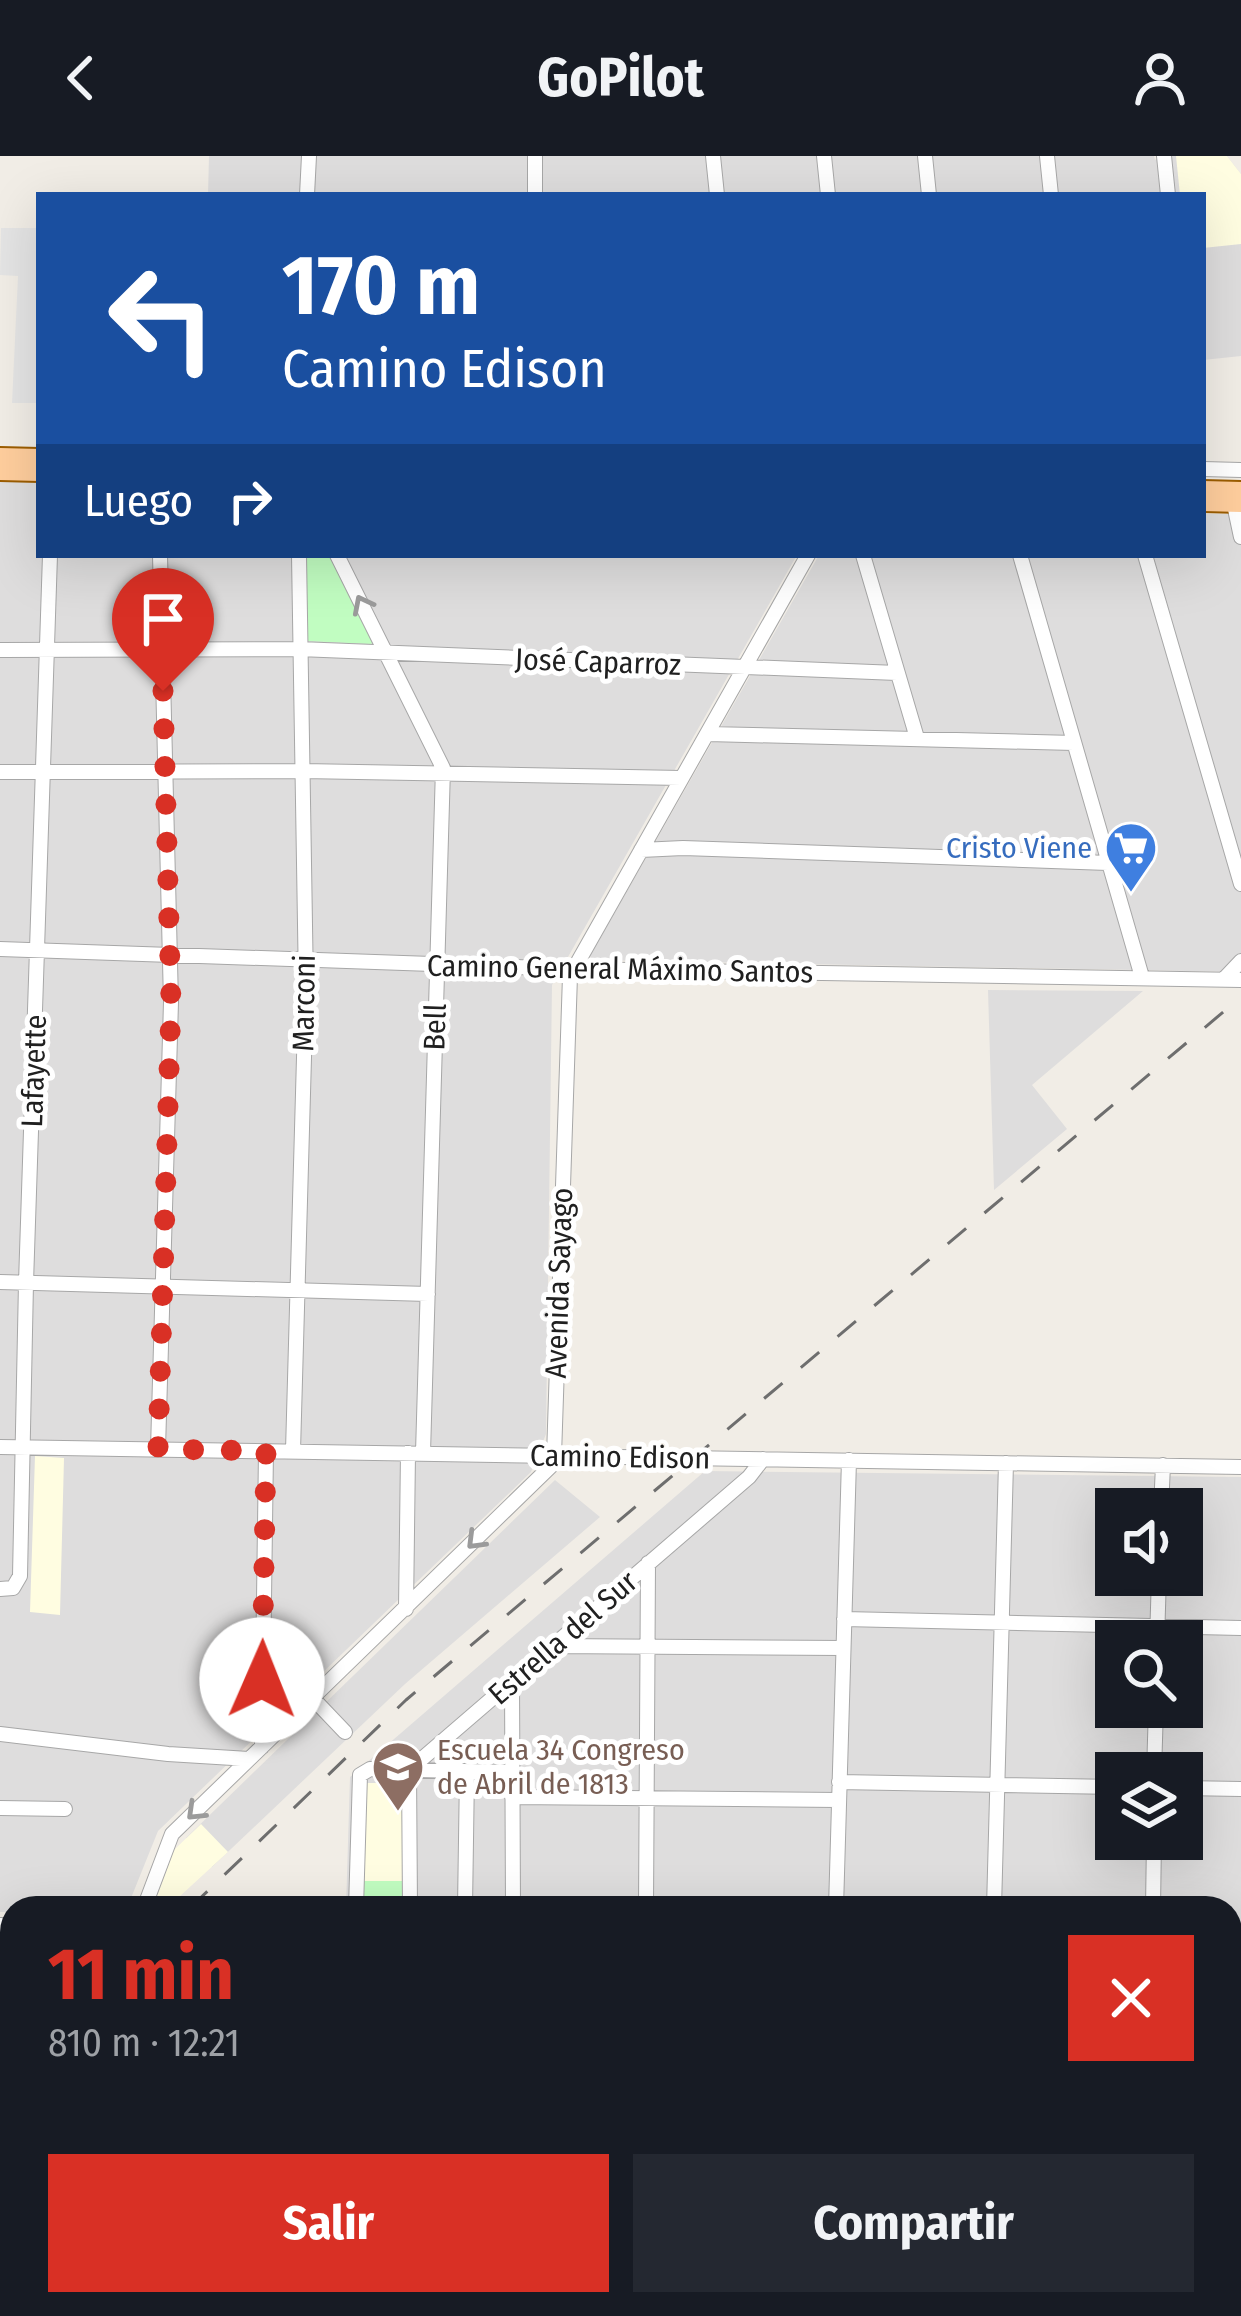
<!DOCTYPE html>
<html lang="es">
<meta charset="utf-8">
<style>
body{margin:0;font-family:"Fira Sans Condensed",sans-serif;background:#242831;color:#f1f3f6;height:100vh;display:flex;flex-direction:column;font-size:45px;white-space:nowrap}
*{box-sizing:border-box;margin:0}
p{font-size:39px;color:#9ea1a6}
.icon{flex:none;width:66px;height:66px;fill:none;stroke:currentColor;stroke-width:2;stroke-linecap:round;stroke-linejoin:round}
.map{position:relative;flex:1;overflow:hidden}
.panel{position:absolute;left:0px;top:1740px;width:1242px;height:420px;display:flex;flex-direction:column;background:#171b24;border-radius:36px 36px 0 0;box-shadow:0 12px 48px #0002}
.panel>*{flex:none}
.guide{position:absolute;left:36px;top:36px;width:1170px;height:366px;border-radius:0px;box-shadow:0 12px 48px #0002;background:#1a4fa0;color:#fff;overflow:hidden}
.tools{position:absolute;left:1095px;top:1332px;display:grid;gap:24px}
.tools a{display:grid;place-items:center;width:108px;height:108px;border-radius:0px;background:#171b24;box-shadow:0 12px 48px #0002;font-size:60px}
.pin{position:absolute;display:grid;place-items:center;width:102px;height:102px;color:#fff;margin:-123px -51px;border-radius:50% 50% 50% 0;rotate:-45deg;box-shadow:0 0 12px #0007}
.pin .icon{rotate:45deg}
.me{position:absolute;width:132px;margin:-66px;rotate:1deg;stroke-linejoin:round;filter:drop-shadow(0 0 9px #0008)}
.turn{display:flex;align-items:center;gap:42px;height:252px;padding:0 48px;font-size:54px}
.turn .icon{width:156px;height:156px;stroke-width:2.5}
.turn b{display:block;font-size:84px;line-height:102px}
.then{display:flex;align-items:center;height:114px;padding:0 48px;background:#0003;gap:24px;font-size:45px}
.round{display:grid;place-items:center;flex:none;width:126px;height:126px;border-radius:0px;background:#242831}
.summary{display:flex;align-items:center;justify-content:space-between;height:204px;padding:0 48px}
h1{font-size:72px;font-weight:700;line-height:90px;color:#d93025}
.action{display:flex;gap:24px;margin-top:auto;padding:24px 48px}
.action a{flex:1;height:138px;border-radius:0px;background:#d93025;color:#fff;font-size:48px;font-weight:700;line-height:138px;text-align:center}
.action a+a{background:#242831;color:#f1f3f6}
header{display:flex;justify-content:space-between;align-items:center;height:156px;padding:0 48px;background:#171b24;font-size:54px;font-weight:700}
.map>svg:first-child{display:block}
.residential{fill:#dedddd;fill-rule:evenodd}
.industrial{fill:#ebd7e9}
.education{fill:#fffde1}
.park{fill:#c1fdc1}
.parking{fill:#e4e4e4}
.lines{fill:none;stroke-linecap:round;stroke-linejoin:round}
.minor-casing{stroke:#a7a7a7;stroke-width:16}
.major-casing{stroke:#9c5d00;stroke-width:20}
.minor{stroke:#fff;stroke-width:14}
.major{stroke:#ffce9d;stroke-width:16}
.rail{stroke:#6e6e6e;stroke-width:3;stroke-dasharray:24 24;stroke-linecap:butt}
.oneway{stroke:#9b9b9b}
.route{stroke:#d93025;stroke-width:21;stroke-dasharray:0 37.8}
.labels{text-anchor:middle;stroke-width:10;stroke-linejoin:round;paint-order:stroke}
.street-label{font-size:30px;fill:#202020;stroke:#fff}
.shop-label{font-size:30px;fill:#366cbe;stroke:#fff;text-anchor:end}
.education-label{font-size:30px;fill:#785e54;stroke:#fff;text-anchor:start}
</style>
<header><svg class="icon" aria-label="back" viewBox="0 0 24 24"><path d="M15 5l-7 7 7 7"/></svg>GoPilot<svg class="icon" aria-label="person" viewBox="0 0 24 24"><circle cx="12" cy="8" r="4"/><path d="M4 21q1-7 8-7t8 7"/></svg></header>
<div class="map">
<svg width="1241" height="2160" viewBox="0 0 1241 2160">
<rect width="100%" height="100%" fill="#f1ede6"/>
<!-- residential -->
<path class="residential" d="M209,0H1154L1155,4L1160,0H1227L1241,18V200L1203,204V39H208Z
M0,325L39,327V399H797L552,829L546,1278L531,1316L158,1675L127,1752H12V1756H0Z
M1203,358H1241V816L592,804L590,800L819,399H1203Z
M988,834L1143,835L1032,929L1067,973L994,1034Z
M705,1315L1241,1321V1788H1230V1752H346L350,1621ZM1116,1353H1182V1419H1116ZM1116,1485H1182V1551H1116ZM1116,1617H1182V1683H1116Z
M555,1324L600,1361L405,1528L212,1711L186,1682Z
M1230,1803H1241V2145H1230Z"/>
<!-- industrial -->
<path class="industrial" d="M12,1948V2120H2L0,2117V1959Z"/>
<!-- education -->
<path class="education" d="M1176,0H1227L1241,18V88L1203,92V39H1180Z
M35,1300L64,1302L60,1459L30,1456Z
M365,1627H404L403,1725H364Z
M201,1668L228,1696L167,1752L154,1749L174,1694Z"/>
<!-- park -->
<path class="park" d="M303,399H331L373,486L371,488L307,485Z
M360,1725H407L406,1752H359Z"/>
<!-- parking -->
<path class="parking" d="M1,72H39V247H12L18,120L0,119Z"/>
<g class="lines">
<!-- minor casing -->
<g class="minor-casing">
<path id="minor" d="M713,0L717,39
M824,0L828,39
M925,0L929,39
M1047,0L1051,39
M1164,0L1168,39
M307,39L309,0
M535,39V0
M1203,313L1241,314
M1232,339L1241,381
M337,399L443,612L423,1297
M863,399L917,582
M1020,399L1142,821
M1145,399L1241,728
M0,494L299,493L897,517
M708,578L1074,587
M0,616L303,615L681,622
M641,694L683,692L1108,707
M0,793L573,813L1241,824
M1223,824L1241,805
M0,1126L428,1138
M0,1291L1241,1311
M158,1293L171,846L160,399
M293,1295L306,830L299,399
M1161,1353L1163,1309
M0,1433L13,1432L20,1420L26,1127L50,399
M406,1453L408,1297
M844,1463L1241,1472
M1157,1485L1159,1419
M263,1490L345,1576
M552,1490L843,1492
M512,1526L513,1752
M0,1578L168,1598L249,1603
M262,1591L266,1295
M1154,1617L1156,1551
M839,1626L1116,1631
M1182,1632L1241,1633
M512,1641L838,1644
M0,1652L65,1653
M144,1752L172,1678L551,1310L554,1300L570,820L808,399
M356,1752L360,1619L370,1613L511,1616
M410,1752L409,1614L749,1321L763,1303
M465,1752L467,1616
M646,1752L648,1407
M836,1752L849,1304
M994,1752L1006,1307
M1153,1752L1154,1683
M0,1769H12
M1230,1794H1241
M0,1883L12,1871
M1230,1972H1241
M0,2140L13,2160
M401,2148L538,2153L1241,2156"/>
</g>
<!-- major casing -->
<g class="major-casing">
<path id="major" d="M0,300L39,301
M0,316L39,317
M1203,333L1241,334
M1203,347L1241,348"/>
</g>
<!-- minor -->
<use href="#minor" class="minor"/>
<!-- major -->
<use href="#major" class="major"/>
<!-- rail -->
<path class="rail" d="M190,1752L406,1544L1241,841
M0,1936L12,1924"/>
</g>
<!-- one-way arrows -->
<defs><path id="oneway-chevron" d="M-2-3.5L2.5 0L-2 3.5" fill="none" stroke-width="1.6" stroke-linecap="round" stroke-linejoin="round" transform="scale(3)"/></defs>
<g class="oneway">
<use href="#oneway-chevron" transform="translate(362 448) rotate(-117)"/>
<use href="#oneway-chevron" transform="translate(475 1385) rotate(135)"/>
<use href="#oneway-chevron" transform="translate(195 1656) rotate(136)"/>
</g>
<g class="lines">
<!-- route -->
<path class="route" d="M163,535L171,846L158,1293L266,1295L262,1524"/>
</g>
<!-- icons -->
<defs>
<g id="supermarket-pin" transform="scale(2.7)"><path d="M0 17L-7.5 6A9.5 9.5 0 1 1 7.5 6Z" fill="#3f7fe0" stroke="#fff"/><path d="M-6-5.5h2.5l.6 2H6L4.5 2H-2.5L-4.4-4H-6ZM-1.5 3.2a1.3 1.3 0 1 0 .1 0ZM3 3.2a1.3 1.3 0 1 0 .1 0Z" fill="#fff"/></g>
<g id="school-pin" transform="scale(2.7)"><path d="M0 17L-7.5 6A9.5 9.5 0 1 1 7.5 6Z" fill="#8d6e63" stroke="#fff"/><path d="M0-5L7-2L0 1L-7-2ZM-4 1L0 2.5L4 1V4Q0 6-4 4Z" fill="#fff"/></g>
</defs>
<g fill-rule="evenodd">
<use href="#supermarket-pin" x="1131" y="692"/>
<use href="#school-pin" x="398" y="1611"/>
</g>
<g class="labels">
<!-- street labels -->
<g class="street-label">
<text transform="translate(598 506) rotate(2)" y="10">José Caparroz</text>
<text transform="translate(620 813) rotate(1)" y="10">Camino General Máximo Santos</text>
<text transform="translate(304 847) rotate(-89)" y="10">Marconi</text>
<text transform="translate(435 871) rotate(-88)" y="10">Bell</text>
<text transform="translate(34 915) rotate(-88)" y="10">Lafayette</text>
<text transform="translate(559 1127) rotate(-88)" y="10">Avenida Sayago</text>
<text transform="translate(620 1301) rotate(1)" y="10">Camino Edison</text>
<text transform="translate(563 1482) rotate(-41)" y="10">Estrella del Sur</text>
</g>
<!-- shop labels -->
<g class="shop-label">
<text x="1092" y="702">Cristo Viene</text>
</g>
<!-- education labels -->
<g class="education-label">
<text x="437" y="1604">Escuela 34 Congreso<tspan x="437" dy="34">de Abril de 1813</tspan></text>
</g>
</g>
</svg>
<div class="tools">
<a><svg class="icon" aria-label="sound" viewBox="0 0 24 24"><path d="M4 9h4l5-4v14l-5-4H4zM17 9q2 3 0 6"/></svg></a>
<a><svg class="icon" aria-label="search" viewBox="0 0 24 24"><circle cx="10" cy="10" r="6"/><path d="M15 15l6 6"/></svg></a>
<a><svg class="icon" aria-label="layers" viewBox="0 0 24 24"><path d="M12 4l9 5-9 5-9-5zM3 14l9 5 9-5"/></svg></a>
</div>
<div class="pin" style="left:163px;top:535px;background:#d93025"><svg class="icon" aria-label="arrive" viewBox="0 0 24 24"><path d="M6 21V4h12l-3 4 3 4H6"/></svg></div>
<svg class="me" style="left:262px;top:1524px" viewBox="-20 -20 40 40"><circle r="19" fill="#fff"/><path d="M0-13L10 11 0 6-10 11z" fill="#d93025"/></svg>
<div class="guide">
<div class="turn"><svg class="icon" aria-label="left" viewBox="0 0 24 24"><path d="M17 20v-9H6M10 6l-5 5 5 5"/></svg><div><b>170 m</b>Camino Edison</div></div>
<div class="then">Luego<svg class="icon" aria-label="right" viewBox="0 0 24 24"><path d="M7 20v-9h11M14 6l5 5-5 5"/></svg></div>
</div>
<section class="panel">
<div class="summary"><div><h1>11 min</h1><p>810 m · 12:21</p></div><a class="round" style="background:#d93025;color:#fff"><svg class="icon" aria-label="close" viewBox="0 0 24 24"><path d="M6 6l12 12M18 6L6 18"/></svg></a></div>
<div class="action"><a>Salir</a><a>Compartir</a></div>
</section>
</div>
